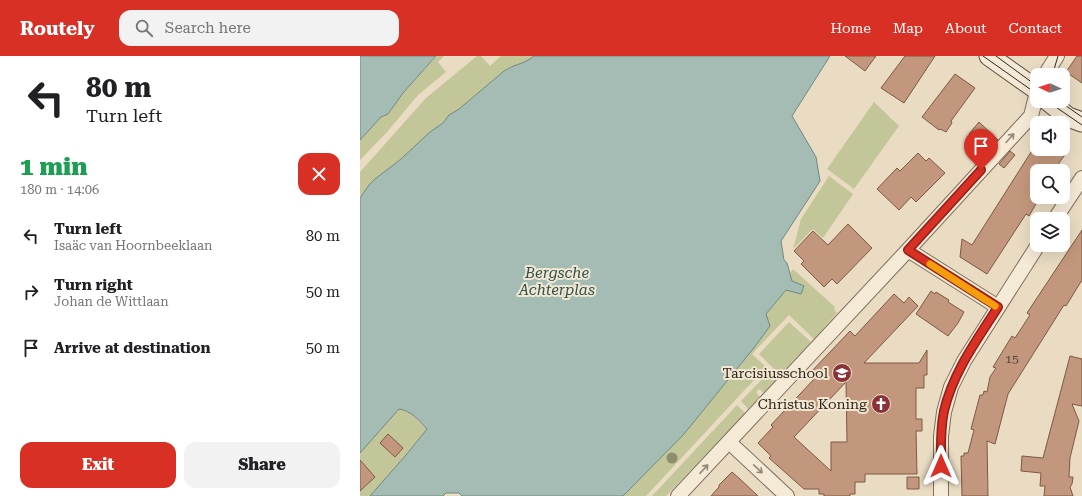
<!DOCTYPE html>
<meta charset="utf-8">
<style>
body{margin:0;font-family:"Roboto Serif",serif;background:#f2f2f2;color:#202124;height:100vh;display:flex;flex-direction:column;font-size:15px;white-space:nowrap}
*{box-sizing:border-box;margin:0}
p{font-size:13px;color:#757577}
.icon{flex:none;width:22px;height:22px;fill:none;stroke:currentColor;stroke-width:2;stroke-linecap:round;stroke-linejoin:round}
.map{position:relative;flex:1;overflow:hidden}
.sheet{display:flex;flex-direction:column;background:#fff;width:360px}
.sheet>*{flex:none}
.guide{background:#fff;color:#202124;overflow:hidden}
.needle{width:26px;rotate:274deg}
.tools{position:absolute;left:670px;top:12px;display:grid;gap:8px}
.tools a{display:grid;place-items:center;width:40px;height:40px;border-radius:8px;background:#fff;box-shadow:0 4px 16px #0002;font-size:20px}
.pin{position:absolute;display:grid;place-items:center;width:34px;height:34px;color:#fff;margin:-41px -17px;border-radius:50% 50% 50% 0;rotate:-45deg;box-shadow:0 0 4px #0007}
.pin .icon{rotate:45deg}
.me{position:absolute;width:44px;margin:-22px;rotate:0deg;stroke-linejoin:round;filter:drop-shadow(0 0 3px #0008)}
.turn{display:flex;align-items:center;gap:14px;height:84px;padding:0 20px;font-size:18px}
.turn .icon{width:52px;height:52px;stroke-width:2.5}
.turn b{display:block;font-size:28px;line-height:34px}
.round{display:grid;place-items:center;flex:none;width:42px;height:42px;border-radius:12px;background:#f2f2f2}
.headline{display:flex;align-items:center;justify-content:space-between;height:68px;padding:0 20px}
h1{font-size:24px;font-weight:800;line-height:30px;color:#1e9e55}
.action{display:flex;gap:8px;margin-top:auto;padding:8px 20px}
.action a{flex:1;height:46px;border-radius:12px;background:#d93025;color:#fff;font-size:16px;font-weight:800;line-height:46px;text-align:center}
.action a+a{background:#f2f2f2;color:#202124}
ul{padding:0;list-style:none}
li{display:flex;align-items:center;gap:12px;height:56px;padding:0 20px}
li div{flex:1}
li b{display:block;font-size:15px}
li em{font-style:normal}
header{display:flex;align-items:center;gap:24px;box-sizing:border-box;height:56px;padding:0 20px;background:#d93025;color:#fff}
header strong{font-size:19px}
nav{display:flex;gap:22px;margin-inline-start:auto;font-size:14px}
.search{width:280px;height:36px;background:#f2f2f2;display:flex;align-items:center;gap:10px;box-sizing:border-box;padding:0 14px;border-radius:12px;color:#757577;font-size:15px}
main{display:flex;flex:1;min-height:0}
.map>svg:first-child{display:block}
.green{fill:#c3c699}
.water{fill:#a5bcb4;stroke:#6d8981}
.building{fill:#c3977d;stroke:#7e5844;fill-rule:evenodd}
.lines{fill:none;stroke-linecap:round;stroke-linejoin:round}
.street-casing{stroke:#816e5c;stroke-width:16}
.secondary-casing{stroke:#634f3f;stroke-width:21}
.street{stroke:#f5ead6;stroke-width:14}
.secondary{stroke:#f5ead6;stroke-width:19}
.tram{stroke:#33271e;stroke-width:1}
.tree{fill:#8f8d6d}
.oneway{stroke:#94887a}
.route-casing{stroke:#8d1f18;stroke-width:10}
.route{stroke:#d93025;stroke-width:7}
.slow{stroke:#f59e0b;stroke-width:7}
.labels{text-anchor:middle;stroke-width:4;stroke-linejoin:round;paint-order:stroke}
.number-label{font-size:12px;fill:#574336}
.poi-label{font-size:14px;fill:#33271e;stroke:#f1e7d2;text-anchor:end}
.water-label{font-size:15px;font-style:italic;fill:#2f514d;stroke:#f1e7d2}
</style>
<header>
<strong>Routely</strong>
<div class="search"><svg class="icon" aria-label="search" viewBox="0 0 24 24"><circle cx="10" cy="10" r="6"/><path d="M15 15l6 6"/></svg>Search here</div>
<nav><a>Home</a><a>Map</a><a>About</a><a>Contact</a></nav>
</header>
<main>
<section class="sheet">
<div class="guide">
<div class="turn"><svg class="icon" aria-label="left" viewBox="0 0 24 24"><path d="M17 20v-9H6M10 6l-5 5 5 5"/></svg><div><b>80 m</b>Turn left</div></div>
</div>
<div class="headline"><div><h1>1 min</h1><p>180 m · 14:06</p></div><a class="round" style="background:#d93025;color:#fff"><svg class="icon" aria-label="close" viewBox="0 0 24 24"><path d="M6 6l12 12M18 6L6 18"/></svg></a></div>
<ul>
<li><svg class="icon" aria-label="left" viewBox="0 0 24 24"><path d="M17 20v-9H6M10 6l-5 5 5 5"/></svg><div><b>Turn left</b><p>Isaäc van Hoornbeeklaan</p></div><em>80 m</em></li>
<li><svg class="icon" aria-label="right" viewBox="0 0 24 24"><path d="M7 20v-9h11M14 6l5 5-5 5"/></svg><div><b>Turn right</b><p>Johan de Wittlaan</p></div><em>50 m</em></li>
<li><svg class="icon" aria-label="arrive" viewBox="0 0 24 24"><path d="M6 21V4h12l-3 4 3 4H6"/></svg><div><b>Arrive at destination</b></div><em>50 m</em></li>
</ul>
<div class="action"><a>Exit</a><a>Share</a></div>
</section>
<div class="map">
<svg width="722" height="440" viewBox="0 0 722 440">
<rect width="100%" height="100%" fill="#e9dcc3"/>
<!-- green -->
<path class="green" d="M77,0H84L78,6L86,16L58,39L28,75L0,104V84L21,61L28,58L43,37Z
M117,0H121L130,10L141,0H174L162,8L149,11L144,15L99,53L89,59L83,67L70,76L41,103L15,123L9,129L0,142V116L66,42Z
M514,46L539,70L494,133L467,113Z
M469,120L493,138L463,182L453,173L433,193L441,163Z
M433,213L475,251L474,253L477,257L454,283L429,259L392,298L406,311L286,440H263L324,378L393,293L410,270L406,258L426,234L441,237L432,225L430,217Z
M429,266L451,286L420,319L399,298Z
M410,315L417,322L404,337L399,333L396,336L400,341L388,353L381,345Z
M377,349L385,357L306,440H292Z
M39,353C50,354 59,365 67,373L46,399L10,440H0V397Z"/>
<!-- water -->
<path class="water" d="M0,0H76L43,37L28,58L21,61L0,84Z
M174,0H470L432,60L456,101L460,125L421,185L424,204L427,207L432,225L444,230L441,238L426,234L406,258L410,270L393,293L324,378L263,440H102L99,437H86L83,440H10L46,399L67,373C60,365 50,354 39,353L0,397V142L9,129L15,123L41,103L70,76L83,67L89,59L99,53L144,15C154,8 163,9 174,0Z"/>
<!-- building -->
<path class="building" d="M485,0H516L505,15Z
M545,0H575L544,47L521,32Z
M717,0H722V27L706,16Z
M595,18L615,32L591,65L592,67L586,76L580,73L579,74L562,61Z
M619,66L638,84L627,96L609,78Z
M673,93H709L694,114L687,109L683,115H677V138L675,141H680L669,160L666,158L627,218L600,201L602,183L612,189Z
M650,95L655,99L644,112L639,108Z
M558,97L566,105L569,102L585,117L556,146L551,141L539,154L517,133L537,112L540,115Z
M488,168L512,192L477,228L472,223L464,231L441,208L444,205L434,195L453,175L468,189Z
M722,174V224L706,250L704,249L648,338L635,388L627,385L628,440H602L601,400H604V397H608L614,374L611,373L620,339H623L624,335L627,336L630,321L636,312L633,311L652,280L655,282L670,259L667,257Z
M571,235L575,238L576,236L589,244L588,246L604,256L598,267L588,280L556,258Z
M534,238L544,247L549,241L558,250L504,307H559L567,294V319H564V332H556V363H562V375H556L557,418H505V426H495V438H490V440H464V438H459V433H444L409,402L411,400L398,387L413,371L411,369L456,321L451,316L490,275L495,280ZM486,326L487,386H471V415L434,381Z
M710,300L722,303V350L712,348L719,365L710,402L709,421H713L712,428L710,431L713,440H684L685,430H680L681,417L661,415L662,400L683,402Z
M28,378L43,392L35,401L20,387Z
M0,404L15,421L0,435Z
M372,416L380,423L398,440H351L359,431V429Z
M547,421H559V433H547Z"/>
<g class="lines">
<!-- street casing -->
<g class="street-casing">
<path id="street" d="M685,19L697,0
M695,163L722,122
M548,194L638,251
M369,386L427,440
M318,440L548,194L671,60L677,36
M581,440V380L584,356L591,331L604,305L678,189"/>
</g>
<!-- secondary casing -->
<g class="secondary-casing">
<path id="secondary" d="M629,0L677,34
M688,45L708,61L722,66"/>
</g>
<!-- street -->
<use href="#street" class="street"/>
<!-- secondary -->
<use href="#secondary" class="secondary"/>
<!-- tram -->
<path class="tram" d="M623,0L677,38
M636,0L677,30
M694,19L695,10L698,0
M687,45L722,69
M699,45L722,61"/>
</g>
<!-- trees -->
<circle class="tree" cx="312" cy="402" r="5.5"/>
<!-- one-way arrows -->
<defs><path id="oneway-shaft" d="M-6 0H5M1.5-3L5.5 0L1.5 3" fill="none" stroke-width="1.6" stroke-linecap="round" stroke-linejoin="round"/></defs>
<g class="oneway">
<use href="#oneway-shaft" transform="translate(650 82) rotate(-48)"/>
<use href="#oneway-shaft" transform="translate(344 413) rotate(-47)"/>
<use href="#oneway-shaft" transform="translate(398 413) rotate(43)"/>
</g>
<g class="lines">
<!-- route casing -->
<g class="route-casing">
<path id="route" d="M581,410C581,392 580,373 584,355C593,316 617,284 638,251L548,194L621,114"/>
</g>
<!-- route -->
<use href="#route" class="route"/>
<!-- slow -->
<path class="slow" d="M570,208L635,250"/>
</g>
<!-- icons -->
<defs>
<g id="school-disc" transform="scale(1)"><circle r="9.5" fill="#8a3237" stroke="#f1e7d2"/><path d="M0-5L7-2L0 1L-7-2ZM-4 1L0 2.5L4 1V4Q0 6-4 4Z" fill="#fff"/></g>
<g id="church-disc" transform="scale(1)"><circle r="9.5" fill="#8a3237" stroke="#f1e7d2"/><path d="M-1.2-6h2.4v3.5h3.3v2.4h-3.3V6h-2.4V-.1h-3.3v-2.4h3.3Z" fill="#fff"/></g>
</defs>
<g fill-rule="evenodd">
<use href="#school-disc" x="482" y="317"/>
<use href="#church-disc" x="521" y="348"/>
</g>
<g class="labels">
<!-- number labels -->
<g class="number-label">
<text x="652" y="307">15</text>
</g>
<!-- poi labels -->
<g class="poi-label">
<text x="468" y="322">Tarcisiusschool</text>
<text x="507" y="353">Christus Koning</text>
</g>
<!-- water labels -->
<g class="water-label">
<text x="197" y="222">Bergsche<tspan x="197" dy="17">Achterplas</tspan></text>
</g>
</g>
</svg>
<div class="tools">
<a><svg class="needle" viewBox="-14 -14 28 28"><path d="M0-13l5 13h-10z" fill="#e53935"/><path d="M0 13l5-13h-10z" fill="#757577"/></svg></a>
<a><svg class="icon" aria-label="sound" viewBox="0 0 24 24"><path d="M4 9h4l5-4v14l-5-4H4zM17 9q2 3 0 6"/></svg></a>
<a><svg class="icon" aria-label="search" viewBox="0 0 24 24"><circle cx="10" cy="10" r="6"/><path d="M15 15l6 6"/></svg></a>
<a><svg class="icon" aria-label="layers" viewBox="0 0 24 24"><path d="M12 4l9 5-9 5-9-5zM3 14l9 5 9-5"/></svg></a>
</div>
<div class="pin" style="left:621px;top:114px;background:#d93025"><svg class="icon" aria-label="arrive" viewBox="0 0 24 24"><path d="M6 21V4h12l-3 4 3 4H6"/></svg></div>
<svg class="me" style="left:581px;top:410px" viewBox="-20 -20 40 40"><path d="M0-17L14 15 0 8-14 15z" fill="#d93025" stroke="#fff" stroke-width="4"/></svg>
</div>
</main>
